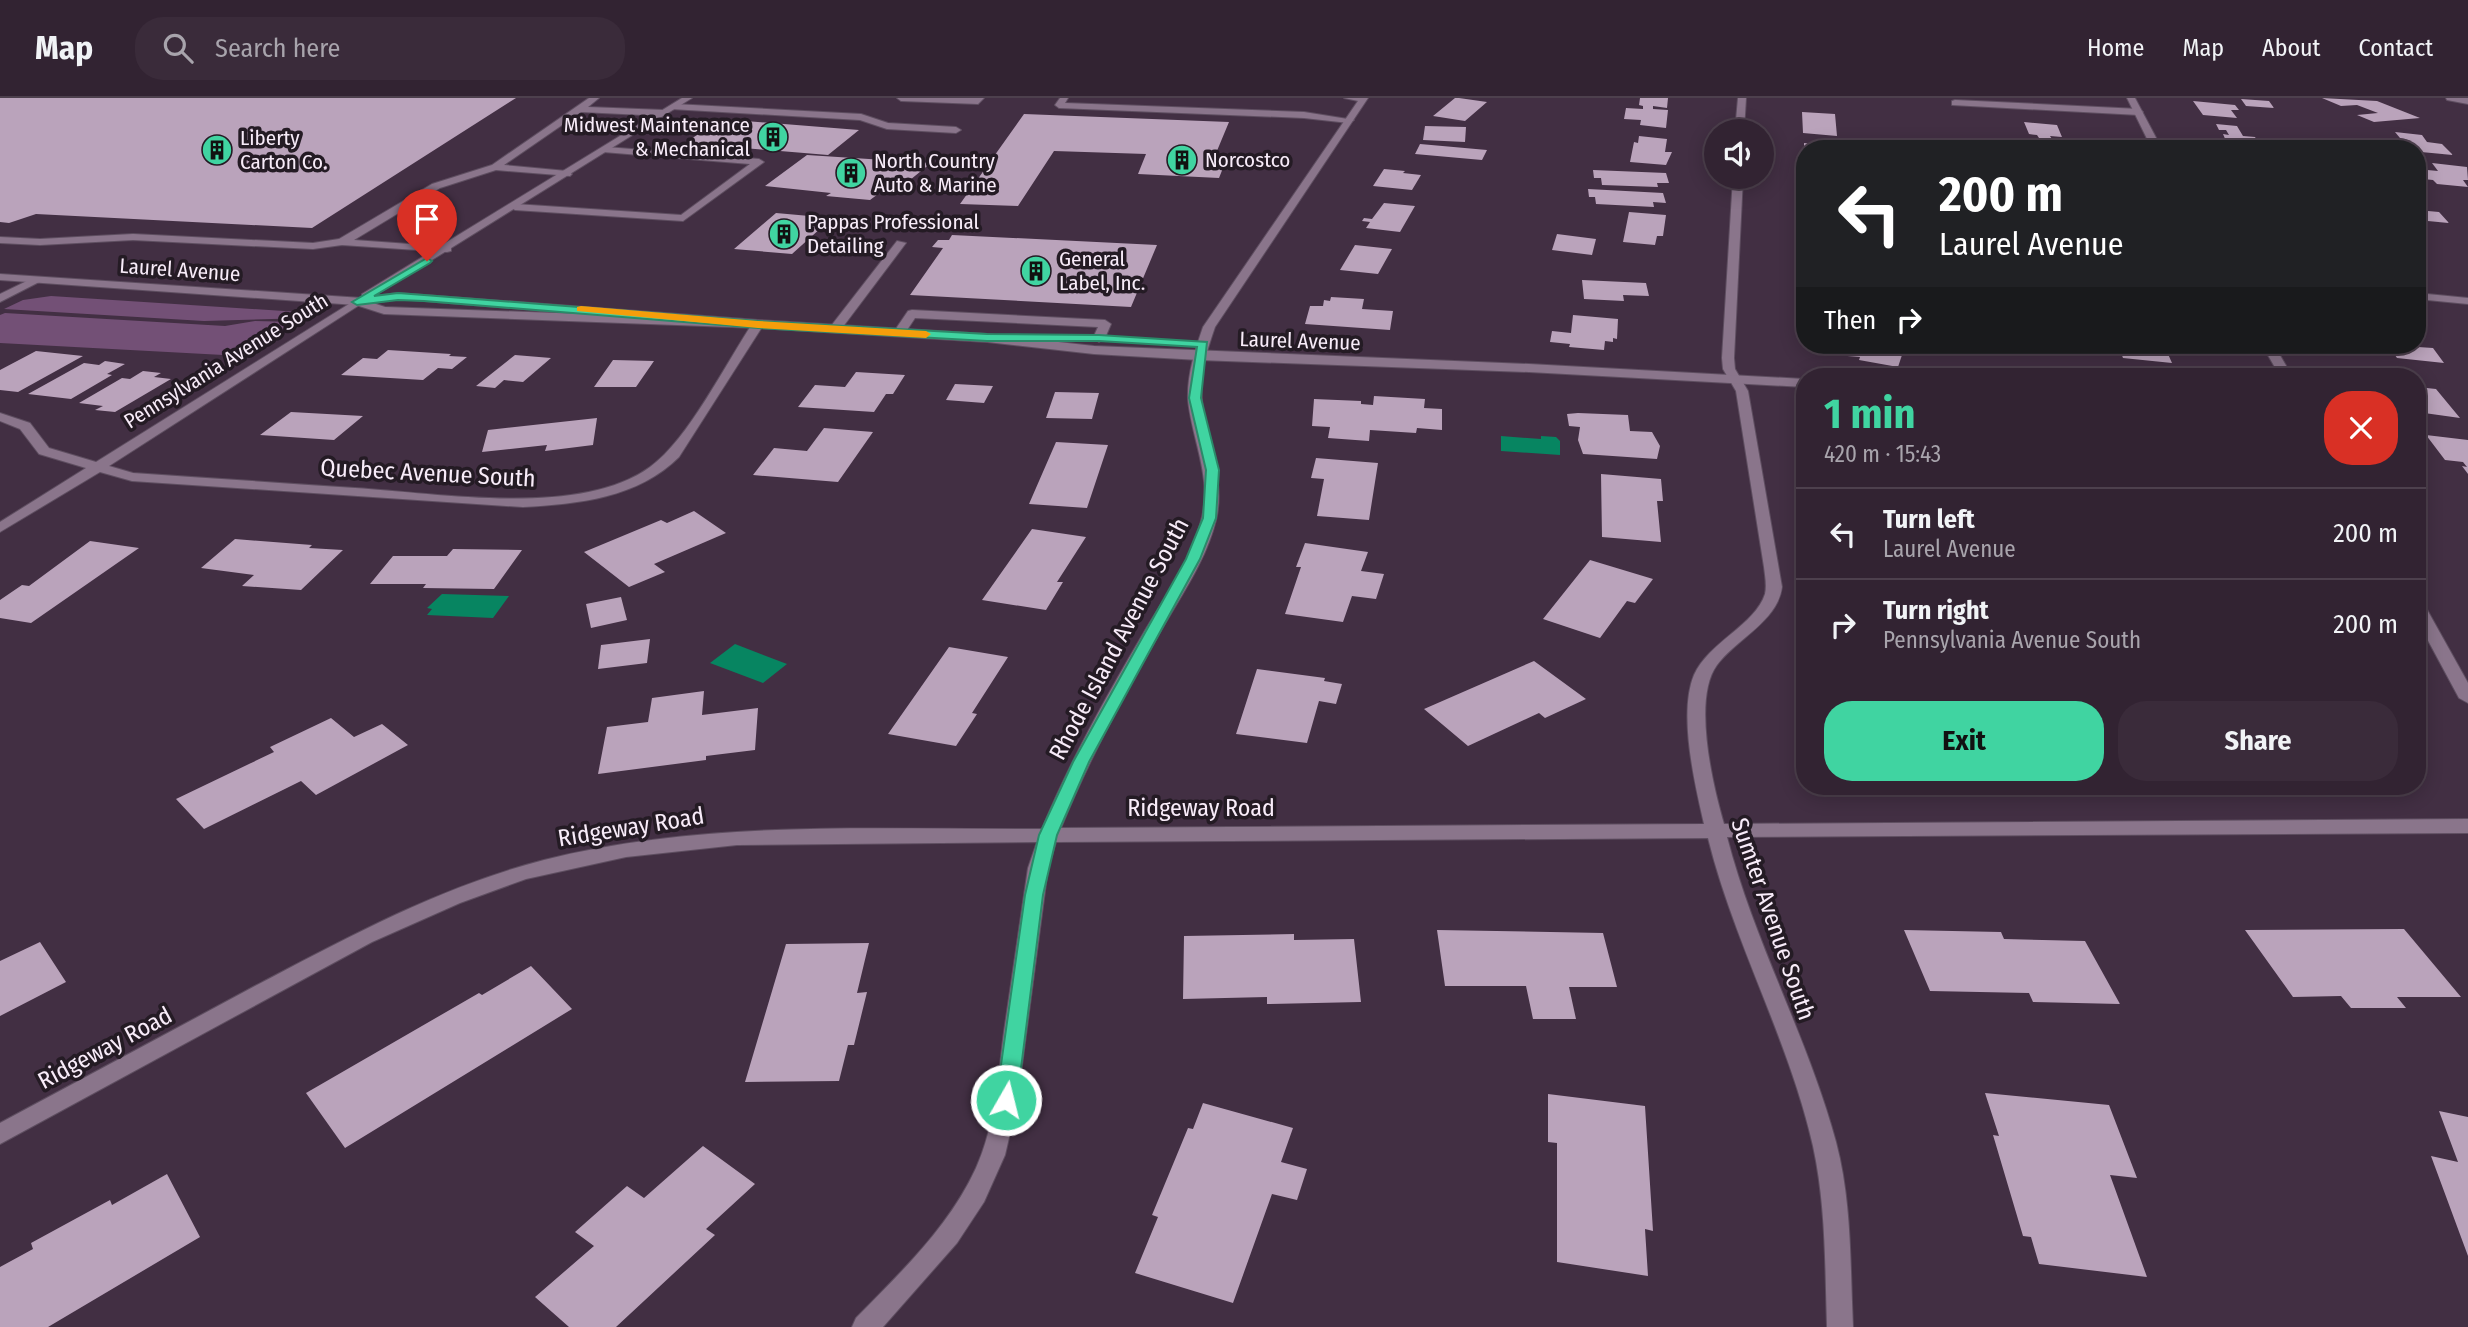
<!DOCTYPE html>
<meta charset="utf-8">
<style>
body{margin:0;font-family:"Fira Sans Condensed",sans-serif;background:#3a2b3a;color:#f1f3f6;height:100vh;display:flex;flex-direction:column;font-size:26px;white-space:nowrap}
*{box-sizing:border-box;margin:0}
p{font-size:23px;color:#a8a4ac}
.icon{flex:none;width:38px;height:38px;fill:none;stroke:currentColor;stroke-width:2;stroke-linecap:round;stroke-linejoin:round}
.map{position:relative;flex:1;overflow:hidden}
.drawer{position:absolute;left:1796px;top:270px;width:630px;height:427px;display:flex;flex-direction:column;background:#322332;border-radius:28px;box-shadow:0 4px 18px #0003,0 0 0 2px #4d404d}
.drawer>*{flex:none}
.top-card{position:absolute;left:1796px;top:42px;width:630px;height:214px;border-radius:28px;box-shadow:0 4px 18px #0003,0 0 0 2px #4d404d;background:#202124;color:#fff;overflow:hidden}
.tools{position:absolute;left:1704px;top:21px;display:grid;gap:14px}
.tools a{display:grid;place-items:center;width:70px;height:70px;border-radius:50%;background:#322332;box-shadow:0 4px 18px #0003,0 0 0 2px #4d404d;font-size:35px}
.pin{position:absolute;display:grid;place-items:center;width:60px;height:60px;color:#fff;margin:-72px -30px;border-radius:50% 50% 50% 0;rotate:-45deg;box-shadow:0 0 7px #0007}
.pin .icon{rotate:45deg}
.me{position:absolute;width:77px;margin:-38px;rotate:8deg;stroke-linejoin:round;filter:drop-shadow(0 0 5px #0008)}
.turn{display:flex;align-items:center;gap:24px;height:147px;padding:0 28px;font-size:32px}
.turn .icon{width:91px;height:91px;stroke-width:2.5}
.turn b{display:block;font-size:49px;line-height:60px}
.then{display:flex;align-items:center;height:66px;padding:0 28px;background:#0003;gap:14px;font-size:26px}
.round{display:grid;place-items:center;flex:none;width:74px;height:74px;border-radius:28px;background:#3a2b3a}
.overview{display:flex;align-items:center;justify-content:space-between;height:119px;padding:0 28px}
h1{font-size:42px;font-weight:700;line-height:52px;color:#40d4a1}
.action{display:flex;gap:14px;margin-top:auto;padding:14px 28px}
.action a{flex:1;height:80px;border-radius:28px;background:#40d4a1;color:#111;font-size:28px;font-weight:700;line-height:80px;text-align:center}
.action a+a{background:#3a2b3a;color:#f1f3f6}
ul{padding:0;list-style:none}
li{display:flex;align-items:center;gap:21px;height:91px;padding:0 28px;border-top:2px solid #4d404d}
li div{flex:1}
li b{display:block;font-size:26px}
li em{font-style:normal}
header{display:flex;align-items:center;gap:42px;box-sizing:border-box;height:98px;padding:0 35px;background:#322332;border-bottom:2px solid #4d404d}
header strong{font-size:33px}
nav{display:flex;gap:38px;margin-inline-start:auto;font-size:24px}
.search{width:490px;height:63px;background:#3a2b3a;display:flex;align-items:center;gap:18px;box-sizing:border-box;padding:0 24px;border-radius:28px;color:#a8a4ac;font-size:26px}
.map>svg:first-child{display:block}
.green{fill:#735076}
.water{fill:#078561}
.building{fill:#baa3bb}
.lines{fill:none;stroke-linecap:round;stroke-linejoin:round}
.service-casing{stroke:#5e4e60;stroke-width:2}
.minor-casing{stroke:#5e4e60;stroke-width:2}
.tertiary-casing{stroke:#5e4e60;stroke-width:2}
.service{fill:#8a758b;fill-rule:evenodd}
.minor{fill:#8a758b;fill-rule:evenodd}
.tertiary{fill:#8a758b;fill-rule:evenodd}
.route{fill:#40d4a1;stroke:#2a8a69;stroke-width:2}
.slow{fill:#f59e0b}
.labels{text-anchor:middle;stroke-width:7;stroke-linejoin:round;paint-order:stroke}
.far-poi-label{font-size:21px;fill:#f8ecf9;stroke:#241b24;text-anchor:start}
.far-street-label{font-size:21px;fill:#f8ecf9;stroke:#241b24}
.street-label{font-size:24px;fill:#f8ecf9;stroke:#241b24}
</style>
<header>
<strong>Map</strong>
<div class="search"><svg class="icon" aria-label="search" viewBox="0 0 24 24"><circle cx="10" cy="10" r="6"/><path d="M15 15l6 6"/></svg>Search here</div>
<nav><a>Home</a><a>Map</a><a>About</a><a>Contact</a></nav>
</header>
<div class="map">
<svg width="2468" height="1229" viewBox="0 0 2468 1229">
<rect width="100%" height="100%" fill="#422f43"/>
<!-- green -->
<path class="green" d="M51,198L299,214L308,220L204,223L4,211L23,202Z
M5,215L225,228L255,223L296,224L242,258L0,245V217Z"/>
<!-- water -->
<path class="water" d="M1501,338L1541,341V338L1556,339L1560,343V357L1501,353Z
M442,496L509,498L493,520L427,517L432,511L427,510Z
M735,546L787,566L763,585L710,565Z"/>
<!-- building -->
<path class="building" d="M0,0H516L312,130L36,116L9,125L0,124Z
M1455,0H1459L1487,4L1465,23L1433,18Z
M1640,0H1668L1667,10L1653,8V11L1668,12L1666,30L1640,27L1641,22L1624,21L1626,10L1643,11V8L1639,7Z
M2322,0L2377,3L2420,20L2374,24L2357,17L2378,15L2357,7L2341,8Z
M2241,1L2269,3L2274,10L2246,8Z
M2193,3L2235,7L2239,12H2231L2237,20L2203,17Z
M1802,14L1835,16L1837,38L1803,35Z
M1024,16L1229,24L1214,60L1225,65L1219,80L1138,76L1146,56L1054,53L1018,108L960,106Z
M721,21L859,32L828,57L685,45Z
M2024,24L2057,27L2062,39L2050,38L2052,41L2058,42L2060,47L2032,44L2030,40H2039L2037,37L2029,36Z
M2216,26L2237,28L2243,38L2255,39L2262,51L2225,49L2221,42L2226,43L2223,36L2229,37L2226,32H2219Z
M1425,28L1466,29L1465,44L1423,42Z
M2395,34L2422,37L2427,44L2442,46L2453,57L2421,54L2416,49L2398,47L2393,41L2412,43L2400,40Z
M1639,38L1667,41L1665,54H1672L1666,67L1630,64L1634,44L1638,45Z
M1804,45L1838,48V51H1804Z
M1420,46L1487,52L1482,62L1415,56Z
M807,57L931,65L905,86L893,85L870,102L826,98L831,95L765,88Z
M2432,65L2467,69L2468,82H2463L2468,89L2437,86L2433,82L2423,81L2417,71L2438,73Z
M1384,71L1405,73L1403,75L1421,77L1412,92L1373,88Z
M1593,72L1666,75L1669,85H1657L1658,89L1602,87L1601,80H1594Z
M1588,91L1663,95L1666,105L1653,104L1654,109L1596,106L1595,99H1589Z
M1384,105L1415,108L1400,134L1366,130L1370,124L1362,123L1364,120L1372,121Z
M2417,112L2439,114L2449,125L2417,122Z
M1629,114L1666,117L1663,138H1657L1655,147L1623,144Z
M776,115L832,120L792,156L734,151Z
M1557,136L1596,141L1592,157L1552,152Z
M952,137L1157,147L1131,209L910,197L943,150L932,149L938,142H949Z
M1355,147L1392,151L1378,176L1340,172Z
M1582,182L1646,185L1649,198L1623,197L1624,203L1584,201Z
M1331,199L1364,201L1362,211L1393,213L1390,232L1305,226L1310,208H1323L1324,202L1330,203Z
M1573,217L1618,221L1617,241L1613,240V244L1605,243L1604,252L1569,249L1570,246L1550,244L1552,233L1571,235Z
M1823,247H1864L1903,254L1898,269L1859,262L1860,259L1822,256Z
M2118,247H2164L2172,265L2123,260Z
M2388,247L2433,250L2444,265L2397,260Z
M388,252L451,256L449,258L467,259L452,271L438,270L423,282L341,277L363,260L377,261Z
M36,253L83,258L18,294L0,292V272Z
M515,257L551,260L523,284L504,282L495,290L476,288Z
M613,262L654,263L636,289H594Z
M105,263L125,266L107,276L112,277L71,301L28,296L84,265L99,267Z
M143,273L161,275L154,279L171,281L115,314L95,312L103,308L79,305L122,280L130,281Z
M856,274L905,277L893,296H886L874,314L798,309L815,287L845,289Z
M955,286L993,288L984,305L946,302Z
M2417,289L2436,291L2460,320L2417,314Z
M1055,294L1099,295L1092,321L1046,320Z
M1374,298L1425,301L1424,310L1442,311V332L1417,330L1416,335L1370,332L1369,343L1328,340L1330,329L1312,328L1314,301L1361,303V306L1373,307Z
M291,314L363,318L334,342L260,337Z
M1578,315L1628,317L1630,333L1652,334L1660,348L1657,361L1583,356L1578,342L1580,329L1569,328L1567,316Z
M597,320L593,347L545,353L547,347L482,354L488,332Z
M824,330L873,334L838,384L753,377L774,350L807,353Z
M2426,337L2468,342V376L2462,368L2467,369L2463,364L2445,362Z
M1056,344L1108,347L1087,410L1029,406Z
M1316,360L1378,365L1369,422L1317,418L1324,381L1311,380Z
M1601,376L1661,381L1663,403H1657L1661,444L1602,439Z
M694,413L726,435L654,466L665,474L629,489L584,454L661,422L667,425Z
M1032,431L1086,439L1057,484H1063L1046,512L982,502Z
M235,441L312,447L309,450L343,452L301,492L242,488L254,477L201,470Z
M90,443L139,450L31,525L0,520V502L22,487L29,488Z
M1305,445L1368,454L1361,473L1384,476L1376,501L1352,498L1343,524L1285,516L1301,469H1296Z
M453,451L522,452L494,491L423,490L426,486H370L393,458H447Z
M1590,462L1653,481L1635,505L1627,503L1600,540L1543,521Z
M621,499L627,522L591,530L586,506Z
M650,541L647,565L598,571L601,547Z
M949,549L1008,559L972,615L977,616L956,648L888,636Z
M1534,563L1586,601L1545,620L1539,615L1468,648L1424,611Z
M1257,571L1325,580L1324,583L1342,586L1336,606L1319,603L1307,645L1236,636Z
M704,593L702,617L758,610L755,652L706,658V662L598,676L607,629L648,624L652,600Z
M331,620L354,639L382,626L408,647L316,697L301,683L204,731L176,701L274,654L270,649Z
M2404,831L2461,899H2397L2406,910H2351L2341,898L2293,899L2245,832Z
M1437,832L1603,835L1617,889H1569L1576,921H1533L1526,888H1445Z
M1904,832L2001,834L2004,841L2085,843L2120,906L2033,904L2029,895L1930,893Z
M1294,836V842L1354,841L1361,904L1267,906V899L1183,901L1184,838Z
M40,844L66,884L0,918V863Z
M869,845L857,895L867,894L854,947H848L839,983L745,984L786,846Z
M531,868L572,911L345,1050L306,995L479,895L482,897Z
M1985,995L2109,1007L2137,1080L2110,1077L2147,1179L2039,1166L2031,1139L2023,1138L1993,1037L1999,1038Z
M1548,996L1645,1008L1653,1133L1645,1131L1648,1178L1557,1164V1045L1548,1044Z
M1203,1005L1293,1030L1281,1064L1307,1071L1297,1102L1272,1096L1233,1205L1135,1175L1158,1119L1152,1117L1188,1030L1193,1031Z
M2439,1013L2468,1019V1158L2431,1058L2458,1064Z
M703,1048L755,1086L706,1131L715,1137L616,1229H569L535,1199L594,1148L575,1134L627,1088L644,1100Z
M167,1076L200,1139L48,1229H0V1169L33,1151L31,1145L110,1102L112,1107Z"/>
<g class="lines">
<!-- service casing -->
<g class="service-casing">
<path id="service" d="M589,0H599L588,9L664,12L668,15L664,18L581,14L504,67L567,73L572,76L570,78L496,72L440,90L354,142L451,149V153L447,154L342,147L313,151L133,142L40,147L0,145V139L40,141L133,136L313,145L339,141L432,86L492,67Z
M897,0H984L978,6L901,3Z
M1060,0H1068L1065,5L1304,14L1354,22L1349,25L1304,20L1059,10L1055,7Z
M1344,0H1367V1L1363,4Z
M1955,2L2139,11L2143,14L2139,17L1952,7V3Z
M674,6L861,16L888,25L956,29L961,32L956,35L887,31L860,22L671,11L670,9Z
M606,49L759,61L764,64L683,123L515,112L510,109L515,106L681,117L750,66L603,54V50Z
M897,143L906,145L839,234H831V228Z
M33,180L43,182L0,204V196Z
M912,212L1105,222L1111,226L1105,240L1099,244L1093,240L1098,229L915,220L903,238H895L893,235L908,213Z"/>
</g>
<!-- minor casing -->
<g class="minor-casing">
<path id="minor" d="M1360,0H1368L1215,229C1207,252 1199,277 1202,302C1205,343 1226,380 1216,422C1206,463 1180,499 1159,536C1123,599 1088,663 1061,730L1704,726C1695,687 1678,615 1694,577C1709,544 1755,527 1765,496C1767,487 1765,478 1764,469L1736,293L1723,271L1722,260L1733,79H1743L1734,260L1735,271L1748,293L1782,489C1778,523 1735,542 1717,567C1692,601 1713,688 1724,726L2468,721V735L1727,739C1754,844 1808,940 1836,1044C1852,1104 1850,1168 1853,1229H1827C1825,1169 1826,1107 1813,1048C1789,942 1734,845 1708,740L1056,744L1048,770L1017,1005L1005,1057L984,1104L957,1145L883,1229H852L856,1220C900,1175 949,1129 976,1070C995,1028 998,980 1004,934C1012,880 1020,825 1028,770L1037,744L737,747L626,759L526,781L460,805L372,844L0,1046V1025C85,979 170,934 255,888C348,839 442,788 544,762C706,721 877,732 1042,731C1070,663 1106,599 1143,536C1164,500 1191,464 1201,423C1213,380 1192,343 1188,302C1187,277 1195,252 1203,229Z
M1738,0H1746L1744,33H1735Z
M2446,0H2468V6L2447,2Z
M2417,195L2468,200V206L2417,201Z
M357,201L361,202V206L109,368L133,375C207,380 281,385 355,390C438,395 580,420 650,369C688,342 726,265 754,223L764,226L679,359C638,400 578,406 523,409L132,383L100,374L0,434V424L86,370L39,356L20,331L0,323V315L30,325L49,350L96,364Z"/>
</g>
<!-- tertiary casing -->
<g class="tertiary-casing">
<path id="tertiary" d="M682,0H692L374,198L398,195L758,222L987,236L1094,248L1529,266L1804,281V289L1529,274L1199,262L1094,256L987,244L758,230L384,216L356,207L0,182V176L362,200V196ZM398,201L424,203L583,216L385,209L373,205Z
M2127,0H2135L2162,51H2152Z
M2262,247H2274L2292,278H2280Z
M2417,503L2425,508L2468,585V605L2459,600L2417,522Z"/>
</g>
<!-- service -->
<use href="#service" class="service"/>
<!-- minor -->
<use href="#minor" class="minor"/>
<!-- tertiary -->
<use href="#tertiary" class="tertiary"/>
</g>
<!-- route -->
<path class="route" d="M427,160L432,163L430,165L374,198L398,195L424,197L758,223L987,236L1099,237L1207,244L1201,300L1219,372L1216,420L1200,461L1089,664L1057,737L1043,797L1017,1002L1014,1008L1006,1011L999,1008L996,1002L1025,797L1039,737L1073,664L1186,461L1203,420L1206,372L1189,300L1197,249L1099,243H987L758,230L424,203L398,202L357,207L352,204Z"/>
<!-- slow -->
<path class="slow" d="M581,208L758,223L926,233L931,236L926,240L758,230L577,213V209Z"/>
<!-- icons -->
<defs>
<g id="building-disc" transform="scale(1.575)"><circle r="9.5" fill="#40d4a1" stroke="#241b24"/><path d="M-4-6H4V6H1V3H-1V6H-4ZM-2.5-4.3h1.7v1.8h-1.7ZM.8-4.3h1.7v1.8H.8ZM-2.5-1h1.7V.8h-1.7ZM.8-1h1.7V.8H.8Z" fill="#111"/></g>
</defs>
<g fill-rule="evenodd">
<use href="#building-disc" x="773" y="39"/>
<use href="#building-disc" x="217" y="52"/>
<use href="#building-disc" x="1182" y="62"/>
<use href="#building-disc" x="851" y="75"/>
<use href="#building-disc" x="784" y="136"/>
<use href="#building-disc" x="1036" y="173"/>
</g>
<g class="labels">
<!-- far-poi labels -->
<g class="far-poi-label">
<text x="750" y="34" text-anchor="end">Midwest Maintenance<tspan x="750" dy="24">&amp; Mechanical</tspan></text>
<text x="240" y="47">Liberty<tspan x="240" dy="24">Carton Co.</tspan></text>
<text x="1205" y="69">Norcostco</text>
<text x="874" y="70">North Country<tspan x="874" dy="24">Auto &amp; Marine</tspan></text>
<text x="807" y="131">Pappas Professional<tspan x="807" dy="24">Detailing</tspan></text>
<text x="1059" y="168">General<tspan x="1059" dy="24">Label, Inc.</tspan></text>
</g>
<!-- far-street labels -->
<g class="far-street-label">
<text transform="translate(180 172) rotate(4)" y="7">Laurel Avenue</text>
<text transform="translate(1300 243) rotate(2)" y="7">Laurel Avenue</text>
<text transform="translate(226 263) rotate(-32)" y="7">Pennsylvania Avenue South</text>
</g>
<!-- street labels -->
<g class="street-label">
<text transform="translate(428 375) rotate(3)" y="8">Quebec Avenue South</text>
<text transform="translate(1119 541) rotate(-62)" y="8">Rhode Island Avenue South</text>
<text x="1201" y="718">Ridgeway Road</text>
<text transform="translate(631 729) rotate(-9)" y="8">Ridgeway Road</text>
<text transform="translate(1773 821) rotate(71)" y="8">Sumter Avenue South</text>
<text transform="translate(105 950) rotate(-28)" y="8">Ridgeway Road</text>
</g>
</g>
</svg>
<div class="tools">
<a><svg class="icon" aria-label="sound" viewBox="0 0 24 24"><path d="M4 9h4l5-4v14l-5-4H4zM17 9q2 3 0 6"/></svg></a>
</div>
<div class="pin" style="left:427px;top:163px;background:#d93025"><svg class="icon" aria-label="arrive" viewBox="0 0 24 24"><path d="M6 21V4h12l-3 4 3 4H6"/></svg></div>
<svg class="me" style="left:1006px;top:1002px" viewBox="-20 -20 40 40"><circle r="17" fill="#40d4a1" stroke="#fff" stroke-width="3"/><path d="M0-11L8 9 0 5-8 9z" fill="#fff"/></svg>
<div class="top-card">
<div class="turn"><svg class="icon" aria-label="left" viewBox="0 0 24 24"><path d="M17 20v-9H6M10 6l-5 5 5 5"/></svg><div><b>200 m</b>Laurel Avenue</div></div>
<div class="then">Then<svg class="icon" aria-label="right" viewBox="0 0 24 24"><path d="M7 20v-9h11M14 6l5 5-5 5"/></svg></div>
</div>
<section class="drawer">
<div class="overview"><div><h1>1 min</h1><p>420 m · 15:43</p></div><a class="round" style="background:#d93025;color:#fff"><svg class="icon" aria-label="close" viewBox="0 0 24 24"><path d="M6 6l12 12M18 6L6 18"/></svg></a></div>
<ul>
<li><svg class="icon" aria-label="left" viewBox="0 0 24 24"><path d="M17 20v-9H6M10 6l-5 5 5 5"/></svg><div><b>Turn left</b><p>Laurel Avenue</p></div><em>200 m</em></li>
<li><svg class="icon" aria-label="right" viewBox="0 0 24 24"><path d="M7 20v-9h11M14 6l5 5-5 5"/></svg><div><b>Turn right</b><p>Pennsylvania Avenue South</p></div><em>200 m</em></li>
</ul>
<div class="action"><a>Exit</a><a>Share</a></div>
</section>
</div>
